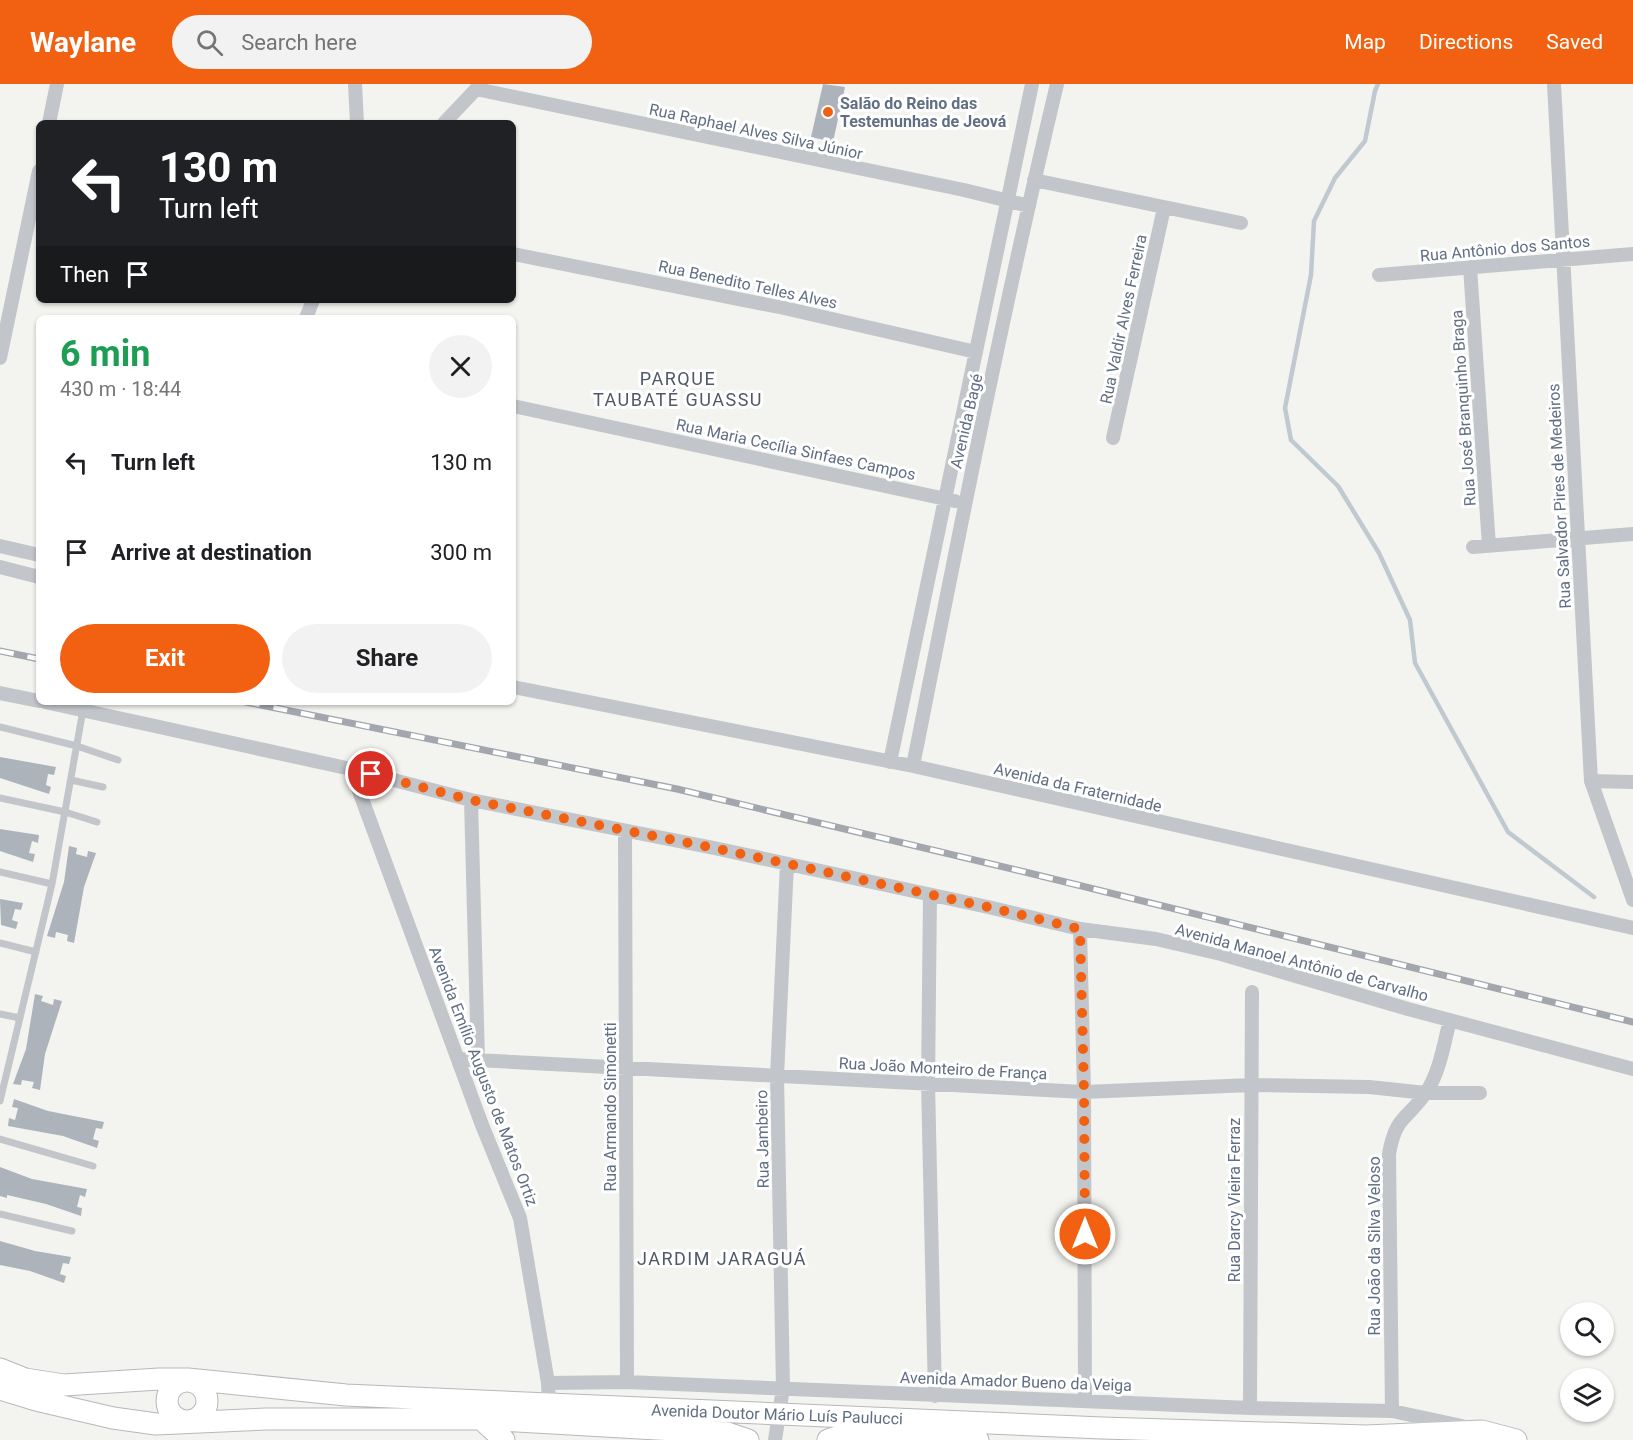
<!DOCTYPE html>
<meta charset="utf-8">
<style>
body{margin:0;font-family:Roboto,sans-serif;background:#f2f2f2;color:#202124;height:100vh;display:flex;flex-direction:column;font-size:22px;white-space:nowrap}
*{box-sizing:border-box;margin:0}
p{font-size:20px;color:#757577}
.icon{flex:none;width:33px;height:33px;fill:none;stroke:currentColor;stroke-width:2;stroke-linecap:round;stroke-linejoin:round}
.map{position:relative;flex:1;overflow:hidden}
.side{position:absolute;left:36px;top:231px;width:480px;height:390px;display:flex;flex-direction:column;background:#fff;border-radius:9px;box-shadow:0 2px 4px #0004}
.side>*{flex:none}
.banner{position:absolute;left:36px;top:36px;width:480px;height:183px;border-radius:9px;box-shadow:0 2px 4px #0004;background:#202124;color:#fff;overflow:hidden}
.tools{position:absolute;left:1560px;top:1218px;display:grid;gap:12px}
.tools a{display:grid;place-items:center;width:54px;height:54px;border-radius:50%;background:#fff;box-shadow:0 2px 4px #0004;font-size:30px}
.pin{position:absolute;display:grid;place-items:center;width:51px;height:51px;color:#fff;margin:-26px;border:3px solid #fff;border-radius:50%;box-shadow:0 2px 6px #0007}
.me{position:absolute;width:66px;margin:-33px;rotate:0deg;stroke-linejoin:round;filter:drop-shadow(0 0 4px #0008)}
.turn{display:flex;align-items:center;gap:21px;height:126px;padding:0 24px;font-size:27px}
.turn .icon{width:78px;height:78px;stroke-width:2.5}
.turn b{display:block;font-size:42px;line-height:51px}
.then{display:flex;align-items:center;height:57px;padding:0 24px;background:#0003;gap:12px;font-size:22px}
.round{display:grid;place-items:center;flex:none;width:63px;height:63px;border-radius:32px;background:#f2f2f2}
.head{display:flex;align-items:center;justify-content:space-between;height:102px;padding:0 24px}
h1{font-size:36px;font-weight:700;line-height:45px;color:#1e9e55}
.primary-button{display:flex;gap:12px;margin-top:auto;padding:12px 24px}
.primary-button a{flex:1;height:69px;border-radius:36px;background:#f16111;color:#fff;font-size:24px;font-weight:700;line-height:69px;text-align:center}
.primary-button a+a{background:#f2f2f2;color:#202124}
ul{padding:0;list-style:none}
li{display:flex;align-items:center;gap:18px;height:90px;padding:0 24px}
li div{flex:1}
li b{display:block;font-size:22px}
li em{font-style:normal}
header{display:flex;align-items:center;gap:36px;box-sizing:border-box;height:84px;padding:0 30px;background:#f16111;color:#fff}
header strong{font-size:28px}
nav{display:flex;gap:33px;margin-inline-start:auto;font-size:21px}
.search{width:420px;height:54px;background:#f2f2f2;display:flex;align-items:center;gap:15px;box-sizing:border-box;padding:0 21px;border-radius:33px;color:#757577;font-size:22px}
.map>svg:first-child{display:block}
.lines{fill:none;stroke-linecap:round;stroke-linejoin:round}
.stream{stroke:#c0c9d0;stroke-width:4.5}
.building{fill:#adb3ba}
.primary-casing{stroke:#b5b8bd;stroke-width:23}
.lane{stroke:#c2c5c9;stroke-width:7}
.street{stroke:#c2c5c9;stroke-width:14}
.primary{stroke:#fff;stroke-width:21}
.rail-casing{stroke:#a2a7ae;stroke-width:7}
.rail{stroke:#fff;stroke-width:4.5;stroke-dasharray:14;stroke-linecap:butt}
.route{stroke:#f16111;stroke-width:10;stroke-dasharray:0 18}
.poi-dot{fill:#f16111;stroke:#fff;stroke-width:2}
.labels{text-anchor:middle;stroke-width:6;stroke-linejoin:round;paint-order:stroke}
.poi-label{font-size:16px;font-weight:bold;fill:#606f83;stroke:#fff;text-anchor:start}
.street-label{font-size:16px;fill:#606f83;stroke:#fff}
.neighbourhood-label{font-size:18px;letter-spacing:1.5px;fill:#4f5967;stroke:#fff}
</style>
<header>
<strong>Waylane</strong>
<div class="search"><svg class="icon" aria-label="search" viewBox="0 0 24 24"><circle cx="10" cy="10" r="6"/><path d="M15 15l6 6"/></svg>Search here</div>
<nav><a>Map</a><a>Directions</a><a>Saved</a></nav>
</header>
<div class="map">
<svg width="1633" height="1356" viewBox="0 0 1633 1356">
<rect width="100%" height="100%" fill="#f3f4ef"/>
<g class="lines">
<!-- stream -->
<path class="stream" d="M1378,0L1375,7L1365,57L1335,94L1314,137L1311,191L1285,324L1291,356L1338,402L1379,469L1410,536L1415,579L1508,748L1594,813"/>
</g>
<!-- building -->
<path class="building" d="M823,0L845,3L833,58L811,53Z
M0,673L56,683L54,691L48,690L46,701L51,703L49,710L0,694Z
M0,745L39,751L38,759L32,757L29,769L35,770L33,778L0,767Z
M69,762L77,764L76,770L87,773L88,767L96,769L84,803L74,859L67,857L68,851L56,848L55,854L47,852L64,798Z
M0,815L23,819L21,826L15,825L12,836L18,838L16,845L1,841Z
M35,910L43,912L41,917L53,921L54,915L62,917L45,970L40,1006L32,1004L34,998L22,996L21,1001L13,1000L26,965Z
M14,1015L48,1027L104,1038L102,1045L96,1044L93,1055L99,1057L97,1064L63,1052L8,1042L9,1034L15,1036L18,1024L12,1023Z
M0,1083L32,1095L87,1105L85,1113L80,1111L77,1123L82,1124L81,1132L46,1120L7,1111V1114L0,1112Z
M0,1157L35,1167L71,1173L69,1180L63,1179L60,1190L66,1192L64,1199L30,1187L0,1181Z"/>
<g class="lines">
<!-- primary casing -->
<g class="primary-casing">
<path id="primary" d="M0,1285L25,1295L64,1301L159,1295H188L346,1311L549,1320L1102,1344L1366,1352L1482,1347L1516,1356
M167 1317a20 20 0 1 1 40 0a20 20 0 1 1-40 0Z
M0,1305L36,1316L113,1334L156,1340L266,1335H481L727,1349L748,1356
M481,1335L504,1356
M828,1356L846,1350L978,1356"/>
</g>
<!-- lane -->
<path class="lane" d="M0,643L77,662L118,676
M71,696L103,703
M0,714L65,728L97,738
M0,788L52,800
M0,859L36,868
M0,930L20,934
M0,1017L52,800L83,626
M0,1055L93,1082
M0,1130L72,1147"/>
<!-- street -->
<path class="street" d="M355,0L357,39
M1554,0L1591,697L1633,816
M476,5L964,106L1029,122
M49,39L57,0
M444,39L481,0
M1034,96L1241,139
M513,170L784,224L976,268
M1470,183L1489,462
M1379,191L1633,170
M306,234L313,216
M0,274L39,87
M513,322L955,417
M1113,354L1164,124
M0,462L39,471
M1473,463L1633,450
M0,483L39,493
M513,603L913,682L1633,844
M0,609L39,617
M45,618L351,685L471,716L714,764L988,823L1080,845L1156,855L1221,870L1408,925L1633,985
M890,678L1032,0
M913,682C958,454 1003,226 1057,0
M351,685L482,1041L520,1134L548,1299L549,1320
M1591,697L1633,698
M471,716L478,976
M625,748L627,1298
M930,812L928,999L935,1312
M1080,845L1084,1008L1085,1316
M458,975L1084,1008L1251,1001L1369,1003L1426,1009H1480
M548,1299L627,1298L1250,1324L1392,1327L1462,1342
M1250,1324L1252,908
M1392,1327L1389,1070C1396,1030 1408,1036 1427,1007C1440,987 1444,959 1450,936
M775,1356L783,1304L777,992L787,780"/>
<!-- primary -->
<use href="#primary" class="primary"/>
<!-- rail casing -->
<g class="rail-casing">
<path id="rail" d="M0,567L39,575
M246,618L677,705L1029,789L1633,938"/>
</g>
<!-- rail -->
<use href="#rail" class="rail"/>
</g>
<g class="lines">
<!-- route -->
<path class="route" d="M371,690L471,716L714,764L988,823L1080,845L1084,1008L1085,1150"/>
</g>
<!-- markers -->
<circle class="poi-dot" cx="828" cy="28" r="6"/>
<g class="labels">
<!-- poi labels -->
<g class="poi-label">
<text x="840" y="25">Salão do Reino das<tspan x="840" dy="18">Testemunhas de Jeová</tspan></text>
</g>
<!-- street labels -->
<g class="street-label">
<text transform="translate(756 47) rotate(12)" y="6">Rua Raphael Alves Silva Júnior</text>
<text transform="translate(1505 164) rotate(-5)" y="6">Rua Antônio dos Santos</text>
<text transform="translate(748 200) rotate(12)" y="6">Rua Benedito Telles Alves</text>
<text transform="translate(1123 235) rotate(-78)" y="6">Rua Valdir Alves Ferreira</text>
<text transform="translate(1463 324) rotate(-94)" y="6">Rua José Branquinho Braga</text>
<text transform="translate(966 337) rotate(-77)" y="6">Avenida Bagé</text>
<text transform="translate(796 365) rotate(12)" y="6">Rua Maria Cecília Sinfaes Campos</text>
<text transform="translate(1559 412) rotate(-93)" y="6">Rua Salvador Pires de Medeiros</text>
<text transform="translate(1078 703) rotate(13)" y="6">Avenida da Fraternidade</text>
<text transform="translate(1302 878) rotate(15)" y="6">Avenida Manoel Antônio de Carvalho</text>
<text transform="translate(943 984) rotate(3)" y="6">Rua João Monteiro de França</text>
<text transform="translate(484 992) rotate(69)" y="6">Avenida Emílio Augusto de Matos Ortiz</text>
<text transform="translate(610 1023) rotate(-90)" y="6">Rua Armando Simonetti</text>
<text transform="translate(762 1055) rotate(-91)" y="6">Rua Jambeiro</text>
<text transform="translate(1234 1116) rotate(-90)" y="6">Rua Darcy Vieira Ferraz</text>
<text transform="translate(1374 1162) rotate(-90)" y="6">Rua João da Silva Veloso</text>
<text transform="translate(1016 1297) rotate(2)" y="6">Avenida Amador Bueno da Veiga</text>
<text transform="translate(777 1330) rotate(2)" y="6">Avenida Doutor Mário Luís Paulucci</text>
</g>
<!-- neighbourhood labels -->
<g class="neighbourhood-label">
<text x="678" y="301">PARQUE<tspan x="678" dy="21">TAUBATÉ GUASSU</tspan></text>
<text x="722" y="1181">JARDIM JARAGUÁ</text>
</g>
</g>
</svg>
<div class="tools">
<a><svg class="icon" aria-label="search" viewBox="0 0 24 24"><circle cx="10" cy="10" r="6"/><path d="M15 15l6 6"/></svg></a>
<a><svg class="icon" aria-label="layers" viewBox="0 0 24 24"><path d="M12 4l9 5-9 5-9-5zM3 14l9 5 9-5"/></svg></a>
</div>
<div class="pin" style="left:371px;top:690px;background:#d93025"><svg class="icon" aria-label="arrive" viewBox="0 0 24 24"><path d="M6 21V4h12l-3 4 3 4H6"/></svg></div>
<svg class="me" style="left:1085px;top:1150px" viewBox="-20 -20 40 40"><circle r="17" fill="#f16111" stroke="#fff" stroke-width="3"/><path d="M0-11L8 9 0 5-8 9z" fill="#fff"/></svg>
<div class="banner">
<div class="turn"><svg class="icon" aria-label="left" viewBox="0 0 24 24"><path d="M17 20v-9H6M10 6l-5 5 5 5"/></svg><div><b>130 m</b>Turn left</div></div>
<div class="then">Then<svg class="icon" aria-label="arrive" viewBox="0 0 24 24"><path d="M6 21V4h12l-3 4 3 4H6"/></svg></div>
</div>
<section class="side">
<div class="head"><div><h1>6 min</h1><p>430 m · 18:44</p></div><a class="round"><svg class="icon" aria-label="close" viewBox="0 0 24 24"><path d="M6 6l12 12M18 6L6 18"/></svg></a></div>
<ul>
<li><svg class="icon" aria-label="left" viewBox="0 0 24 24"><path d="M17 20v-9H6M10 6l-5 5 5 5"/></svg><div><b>Turn left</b></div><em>130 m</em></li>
<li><svg class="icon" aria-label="arrive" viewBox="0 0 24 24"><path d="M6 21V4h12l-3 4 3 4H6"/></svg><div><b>Arrive at destination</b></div><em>300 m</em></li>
</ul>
<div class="primary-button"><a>Exit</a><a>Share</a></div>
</section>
</div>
